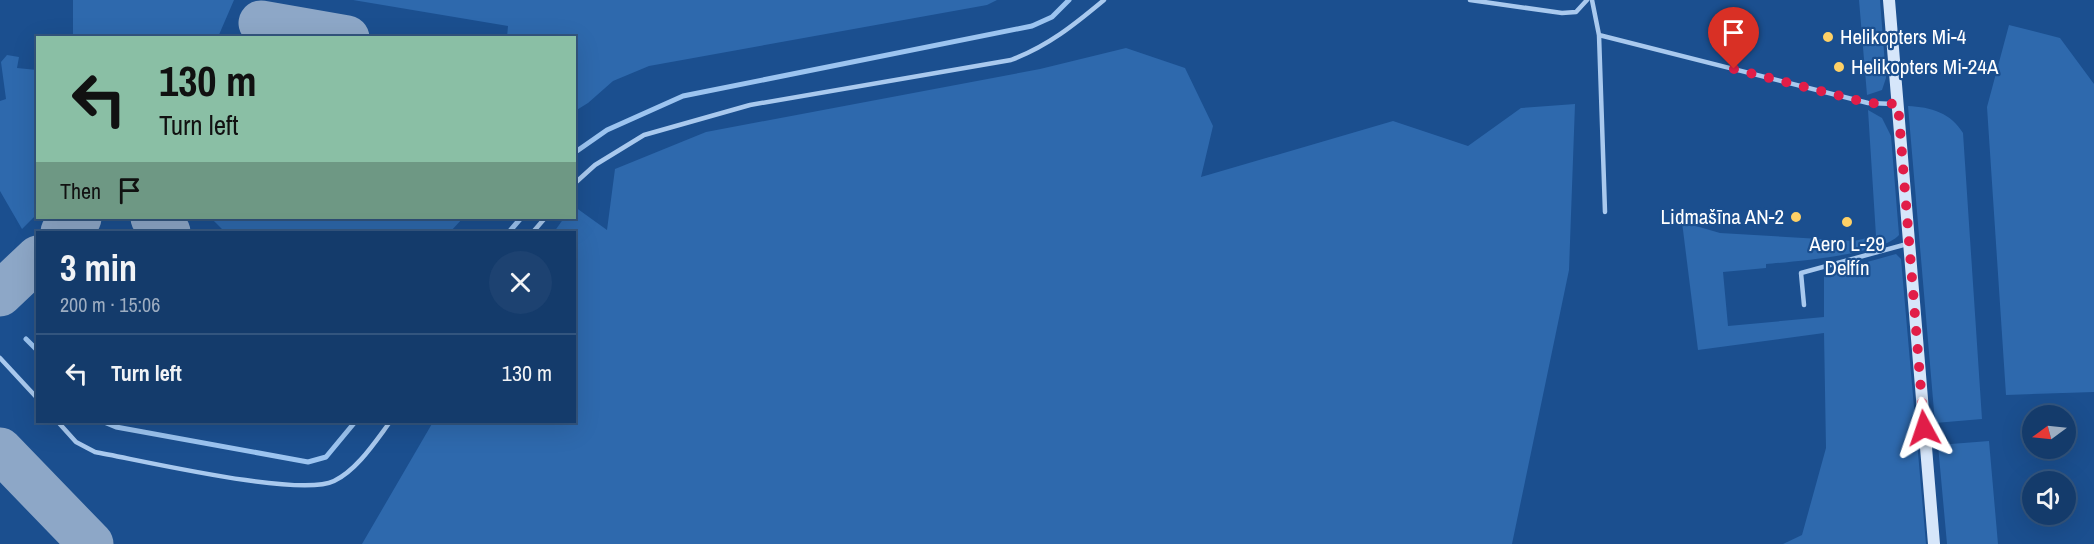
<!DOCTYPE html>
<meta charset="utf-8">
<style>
body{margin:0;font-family:"Archivo Narrow",sans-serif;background:#1d4271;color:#f1f3f6;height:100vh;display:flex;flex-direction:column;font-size:22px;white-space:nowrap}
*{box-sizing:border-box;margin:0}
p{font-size:20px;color:#9dadc1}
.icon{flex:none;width:33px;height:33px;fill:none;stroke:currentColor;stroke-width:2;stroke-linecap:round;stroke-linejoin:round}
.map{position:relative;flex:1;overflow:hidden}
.side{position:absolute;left:36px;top:231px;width:540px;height:192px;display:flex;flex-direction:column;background:#143b6b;border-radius:0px;box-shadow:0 6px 24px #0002,0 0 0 2px #33557e}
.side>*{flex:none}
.top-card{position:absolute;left:36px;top:36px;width:540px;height:183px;border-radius:0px;box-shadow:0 6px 24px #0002,0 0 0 2px #33557e;background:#8abfa5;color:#111;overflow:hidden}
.needle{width:39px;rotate:255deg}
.tools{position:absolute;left:2022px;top:405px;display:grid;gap:12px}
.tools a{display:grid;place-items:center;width:54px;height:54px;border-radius:50%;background:#143b6b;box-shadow:0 6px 24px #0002,0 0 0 2px #33557e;font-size:30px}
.pin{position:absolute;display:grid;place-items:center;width:51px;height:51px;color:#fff;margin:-62px -26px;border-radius:50% 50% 50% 0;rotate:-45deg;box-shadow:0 0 6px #0007}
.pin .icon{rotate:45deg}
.me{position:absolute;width:66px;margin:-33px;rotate:355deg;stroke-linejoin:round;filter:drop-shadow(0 0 4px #0008)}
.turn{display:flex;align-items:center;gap:21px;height:126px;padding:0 24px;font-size:27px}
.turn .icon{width:78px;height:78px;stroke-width:2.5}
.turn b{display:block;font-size:42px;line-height:51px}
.then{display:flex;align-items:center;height:57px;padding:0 24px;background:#0003;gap:12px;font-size:22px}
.round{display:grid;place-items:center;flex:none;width:63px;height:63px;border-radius:32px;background:#1d4271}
.overview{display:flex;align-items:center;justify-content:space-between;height:102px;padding:0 24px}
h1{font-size:36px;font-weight:700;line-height:45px}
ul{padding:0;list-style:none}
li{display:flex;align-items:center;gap:18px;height:78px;padding:0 24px;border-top:2px solid #33557e}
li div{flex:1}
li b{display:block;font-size:22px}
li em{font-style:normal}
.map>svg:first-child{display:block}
.green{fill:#2e69ad}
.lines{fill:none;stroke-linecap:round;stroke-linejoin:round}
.stream{stroke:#9cc4f0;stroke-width:5}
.taxiway{stroke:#8da7c7;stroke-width:45}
.service{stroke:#a9c9ee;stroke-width:4.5}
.secondary{stroke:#d6e6fa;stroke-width:12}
.route{stroke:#e11d48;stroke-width:10;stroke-dasharray:0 18}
.poi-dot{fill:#ffd166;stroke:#1b4f8f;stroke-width:2}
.labels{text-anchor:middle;stroke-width:4.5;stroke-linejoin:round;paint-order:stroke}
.poi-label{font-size:21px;fill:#fff;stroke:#1b4f8f;text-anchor:start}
</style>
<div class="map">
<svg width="2094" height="544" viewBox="0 0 2094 544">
<rect width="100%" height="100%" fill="#1b4f8f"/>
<!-- green -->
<path class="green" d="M73,0H234L218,37L73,38Z
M353,0H997L987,5L649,66L613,81L588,103L575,111L574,38L507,37L508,26Z
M1859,0H1880L1886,78L1882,90L1867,95Z
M2009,25L2060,38L2094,84V392L2006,395L1987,107Z
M1126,48L1185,68L1213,126L1201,177L1393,121L1468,146L1521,108L1575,104L1569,270L1512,544H362L433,422H574V232H554L564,218H574L575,207L607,230L615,169L706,132L1040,69Z
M7,55L19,57L17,68L37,70V214L22,229L0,191V101L6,99L1,62Z
M1908,106C1931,107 1951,113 1963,133L1982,419L1935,423Z
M1868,110L1882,118L1891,136L1899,235C1883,254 1793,262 1766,264V268L1723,272L1728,326L1824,317V274L1896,254L1901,259L1926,544H1783L1802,535L1826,448L1824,333L1698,350L1682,222L1720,233L1854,241L1876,236Z
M211,218H463L450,232H225Z
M1989,441L1998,544H1947L1938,445Z"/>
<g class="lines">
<!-- stream -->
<path class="stream" d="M574,153L607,130L683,96L1032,26L1052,17L1069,0
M509,232L521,218
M26,339L38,351
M104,422L116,427L308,462L326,457L355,422"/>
<!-- taxiway -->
<path class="taxiway" d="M261,23L347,38
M153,218L168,232
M63,232L79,218
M0,294L38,258
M0,450L91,544"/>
<!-- service -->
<path class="service" d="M1470,0L1562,13L1576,12L1587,0
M1592,0L1599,35
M574,184L595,165L644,135L750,105L1011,60C1048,46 1074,25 1104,0
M1605,212L1599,35L1868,103L1895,104
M533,232L545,218
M1804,305L1801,273L1907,244
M0,358L38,399
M58,422L76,442L95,452C140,460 300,498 334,481C357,470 375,442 390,422"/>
<!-- secondary -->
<path class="secondary" d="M1889,0L1934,544"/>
</g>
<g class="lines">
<!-- route -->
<path class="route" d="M1734,69L1868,103L1898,104L1924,428"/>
</g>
<!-- markers -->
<g class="poi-dot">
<circle cx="1828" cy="37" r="6"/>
<circle cx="1839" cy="67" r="6"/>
<circle cx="1796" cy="217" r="6"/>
<circle cx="1847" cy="222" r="6"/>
</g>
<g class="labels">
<!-- poi labels -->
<g class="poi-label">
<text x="1840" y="44">Helikopters Mi-4</text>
<text x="1851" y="74">Helikopters Mi-24A</text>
<text x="1784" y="224" text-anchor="end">Lidmašīna AN-2</text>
<text x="1847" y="251" text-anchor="middle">Aero L-29<tspan x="1847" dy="24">Delfín</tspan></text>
</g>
</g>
</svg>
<div class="tools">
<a><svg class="needle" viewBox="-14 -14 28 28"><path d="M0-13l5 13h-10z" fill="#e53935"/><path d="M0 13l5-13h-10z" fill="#9dadc1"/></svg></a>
<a><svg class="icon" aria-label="sound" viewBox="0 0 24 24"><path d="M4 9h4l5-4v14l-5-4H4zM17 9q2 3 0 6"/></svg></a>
</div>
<div class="pin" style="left:1734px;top:69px;background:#d93025"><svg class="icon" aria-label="arrive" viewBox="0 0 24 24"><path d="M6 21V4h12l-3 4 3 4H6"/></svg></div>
<svg class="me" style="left:1924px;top:428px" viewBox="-20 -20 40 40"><path d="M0-17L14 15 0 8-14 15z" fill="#e11d48" stroke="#fff" stroke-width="4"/></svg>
<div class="top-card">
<div class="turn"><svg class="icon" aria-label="left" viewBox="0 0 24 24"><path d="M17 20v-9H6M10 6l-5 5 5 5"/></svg><div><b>130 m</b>Turn left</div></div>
<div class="then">Then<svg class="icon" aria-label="arrive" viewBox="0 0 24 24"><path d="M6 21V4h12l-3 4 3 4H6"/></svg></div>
</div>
<section class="side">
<div class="overview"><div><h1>3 min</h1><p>200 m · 15:06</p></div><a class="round"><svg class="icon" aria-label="close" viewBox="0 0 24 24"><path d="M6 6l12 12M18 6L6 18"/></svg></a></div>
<ul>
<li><svg class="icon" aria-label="left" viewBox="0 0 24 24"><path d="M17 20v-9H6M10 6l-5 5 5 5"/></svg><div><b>Turn left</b></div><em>130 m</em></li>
</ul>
</section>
</div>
